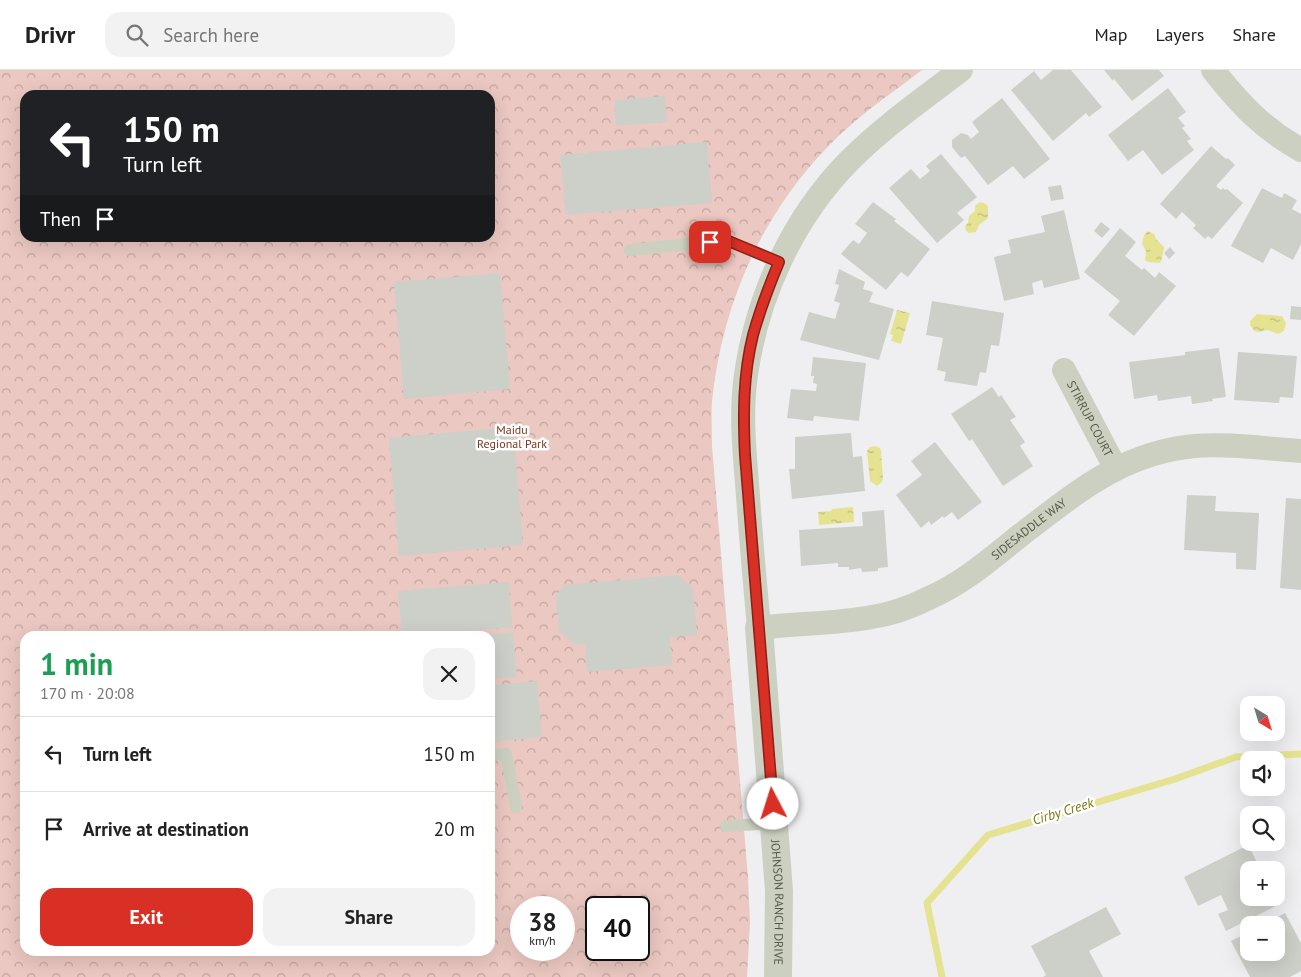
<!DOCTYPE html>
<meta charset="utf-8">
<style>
body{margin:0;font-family:"PT Sans",sans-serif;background:#f2f2f2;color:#222;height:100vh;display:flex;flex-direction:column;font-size:19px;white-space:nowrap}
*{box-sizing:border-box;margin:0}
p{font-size:16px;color:#767676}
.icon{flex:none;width:28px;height:28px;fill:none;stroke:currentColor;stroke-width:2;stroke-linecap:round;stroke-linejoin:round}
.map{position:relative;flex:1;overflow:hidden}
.details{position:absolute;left:20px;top:561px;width:475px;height:325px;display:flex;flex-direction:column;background:#fff;border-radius:15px;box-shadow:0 5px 20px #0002}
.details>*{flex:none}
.hud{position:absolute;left:20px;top:20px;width:475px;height:152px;border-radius:15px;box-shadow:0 5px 20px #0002;background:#202124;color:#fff;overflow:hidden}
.needle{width:32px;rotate:142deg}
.tools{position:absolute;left:1240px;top:626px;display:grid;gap:10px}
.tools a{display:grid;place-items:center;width:45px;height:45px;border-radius:10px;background:#fff;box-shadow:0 5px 20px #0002;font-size:25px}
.speed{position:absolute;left:510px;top:826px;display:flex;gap:10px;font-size:25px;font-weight:700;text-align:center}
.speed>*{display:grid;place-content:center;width:65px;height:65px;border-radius:50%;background:#fff;box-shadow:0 5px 20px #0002;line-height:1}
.speed small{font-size:12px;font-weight:400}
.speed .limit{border:2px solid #111;border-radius:8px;background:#fff;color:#111}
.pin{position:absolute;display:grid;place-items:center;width:42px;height:42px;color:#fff;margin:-21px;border-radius:10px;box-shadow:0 2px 8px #0006}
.me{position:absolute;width:55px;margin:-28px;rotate:355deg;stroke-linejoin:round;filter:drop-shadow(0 0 4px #0008)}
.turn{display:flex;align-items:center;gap:18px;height:105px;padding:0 20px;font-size:22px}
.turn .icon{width:65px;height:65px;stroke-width:2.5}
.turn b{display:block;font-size:35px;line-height:42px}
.then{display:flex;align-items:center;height:48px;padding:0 20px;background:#0003;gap:10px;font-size:19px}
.round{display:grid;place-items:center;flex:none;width:52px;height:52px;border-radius:15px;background:#f2f2f2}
.headline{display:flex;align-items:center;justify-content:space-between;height:85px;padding:0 20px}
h1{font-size:30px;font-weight:800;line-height:38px;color:#1e9e55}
.primary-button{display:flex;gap:10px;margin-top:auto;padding:10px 20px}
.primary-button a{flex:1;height:58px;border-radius:15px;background:#d93025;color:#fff;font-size:20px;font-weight:800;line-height:58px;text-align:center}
.primary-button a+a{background:#f2f2f2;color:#222}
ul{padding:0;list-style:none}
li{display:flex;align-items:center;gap:15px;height:75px;padding:0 20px;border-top:1px solid #e0e0e0}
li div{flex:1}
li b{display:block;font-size:19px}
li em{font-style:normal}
header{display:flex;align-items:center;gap:30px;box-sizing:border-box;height:70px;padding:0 25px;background:#fff;border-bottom:1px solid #e0e0e0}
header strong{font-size:24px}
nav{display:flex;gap:28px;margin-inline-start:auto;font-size:18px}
.search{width:350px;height:45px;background:#f2f2f2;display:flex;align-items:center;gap:12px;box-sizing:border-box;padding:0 18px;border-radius:15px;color:#767676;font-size:19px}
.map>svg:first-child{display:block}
.forest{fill:url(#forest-crowns);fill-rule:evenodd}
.water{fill:url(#water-ripples)}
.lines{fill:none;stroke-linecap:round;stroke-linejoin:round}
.stream{stroke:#e5e391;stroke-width:7}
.building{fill:#cdd0c9}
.service{stroke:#ccd0c0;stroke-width:12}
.minor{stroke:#ccd0c0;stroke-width:24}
.tertiary{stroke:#ccd0c0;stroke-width:28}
.route-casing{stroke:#8d1f18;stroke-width:12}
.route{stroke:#d93025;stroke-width:9}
.labels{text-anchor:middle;stroke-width:5;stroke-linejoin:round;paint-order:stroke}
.street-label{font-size:12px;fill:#565b48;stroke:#fff}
.park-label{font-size:12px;fill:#77371e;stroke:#fff}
.water-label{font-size:14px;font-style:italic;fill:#7c7916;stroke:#fff}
</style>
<header>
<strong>Drivr</strong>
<div class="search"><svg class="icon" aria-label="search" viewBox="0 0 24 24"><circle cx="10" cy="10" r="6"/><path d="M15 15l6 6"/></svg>Search here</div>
<nav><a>Map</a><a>Layers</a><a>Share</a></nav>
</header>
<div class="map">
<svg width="1301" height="907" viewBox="0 0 1301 907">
<defs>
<pattern id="forest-crowns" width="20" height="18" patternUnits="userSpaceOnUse" patternTransform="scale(1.25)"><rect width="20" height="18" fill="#ebc8c1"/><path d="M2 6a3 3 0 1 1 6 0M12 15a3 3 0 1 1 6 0" fill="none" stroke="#c1a59f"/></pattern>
<pattern id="water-ripples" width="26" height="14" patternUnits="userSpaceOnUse" patternTransform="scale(1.25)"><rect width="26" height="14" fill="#e5e391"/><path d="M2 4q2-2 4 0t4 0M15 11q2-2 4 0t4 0" fill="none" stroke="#bcbb78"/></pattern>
</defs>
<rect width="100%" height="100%" fill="#efeff1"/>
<!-- forest -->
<path class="forest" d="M0,0H922C896,20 868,39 844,61C767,132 723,227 712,331C711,346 712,361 712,376L748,807L750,852L747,907H0ZM25,25H490V168H25ZM25,566H490V881H25ZM521,838H564V880H521ZM596,838H639V880H596Z"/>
<!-- water -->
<path class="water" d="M980,132L984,133L988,136V148L979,155L976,162L969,163L966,161L965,156L968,153L969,146L975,141V136Z
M1148,161L1154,164L1156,169L1164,177L1162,188L1160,193L1148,192L1145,190L1146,181L1142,174L1144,165Z
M897,240L910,243L901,274L891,271L893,265L890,264Z
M1257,244L1282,246L1286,253L1284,261L1278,264L1267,260L1259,262L1254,261L1250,255V251Z
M875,376L880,378L881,381L883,409L882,412L877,416L870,411L867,381L870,377Z
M853,437L854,452L819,455L818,442L831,441L832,439Z"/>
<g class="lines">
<!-- stream -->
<path class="stream" d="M942,907L927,833L988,765L1175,709L1236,687L1301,684"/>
</g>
<!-- building -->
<path class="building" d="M1053,0H1071L1102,37L1089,47L1086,43L1053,71L1011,20L1034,1L1041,10Z
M1104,0H1159L1164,6L1132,31L1114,9L1113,11Z
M1168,18L1186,42L1178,48L1185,56L1182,58L1191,69L1187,71L1194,80L1162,105L1143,80L1128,91L1108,65Z
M665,26L667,52L616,56L614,30Z
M1002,28L1050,89L1024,109L1013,96L988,115L965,86L961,88L952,77V70L961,63L968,65L971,69L979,62L972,52Z
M707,72L712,133L566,145L560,85Z
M1211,76L1226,89L1228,88L1235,95L1216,116L1221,120L1223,118L1225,120L1227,119L1243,133L1212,169L1208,166L1205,169L1193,158L1196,155L1182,142L1176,149L1160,134Z
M941,84L977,127L957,143L964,150L937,173L889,118L911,99L920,109L930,101L926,96Z
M1061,115L1064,129L1051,131L1048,117Z
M1262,118L1282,128L1284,123L1297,130L1292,139L1301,144V174L1293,190L1271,178L1263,193L1231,176Z
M873,132L896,149L894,151L930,179L908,207L901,202L886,220L841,184L853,170L859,174L867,163L855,154Z
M1064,140L1080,209L1044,218L1042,210L1032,213L1034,224L1004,231L994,187L1011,183L1008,170L1045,162L1041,146Z
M1101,152L1110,159L1102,168L1094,161Z
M1120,158L1136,172L1125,186L1142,200L1144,198L1155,208L1159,202L1176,216L1134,266L1108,245L1120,231L1084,202Z
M1170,177L1175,183L1169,189L1164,183Z
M839,199L865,212L863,219L873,222L869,232L894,239L879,290L800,270L809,242L835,249L840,233L834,231L839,215L835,214Z
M500,203L510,319L404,329L394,212Z
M932,231L1004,243L999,276L991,275L986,303L980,302L977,316L944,311L946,302L937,300L943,268L926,265Z
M1291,236L1301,237V250L1290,249Z
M1219,278L1226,327L1212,329L1213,331L1192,334L1191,326L1158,331L1157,325L1134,329L1129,292L1185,285V282Z
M1238,282L1297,286L1293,328L1280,327L1279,333L1234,330Z
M813,287L866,293L859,351L814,346L813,351L787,348L791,319L816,321L817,314L813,313L814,306H811Z
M992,317L999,327L1001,325L1016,347L1010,350L1025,372L1020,376L1033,396L1003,416L972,369L969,371L951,344Z
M513,357L523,475L399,486L389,368Z
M851,363L853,387L862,386L865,421L792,429L789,399H795V367Z
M935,372L982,432L958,450L952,442L944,448L943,446L931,455L929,451L921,458L896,425L922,405L911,391Z
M1187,425L1216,426L1215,441L1259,443L1256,500L1236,499V483L1184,480Z
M1286,428L1301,429V520L1280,518Z
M884,440L888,497L878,498V501L862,502L861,498L849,500V497H838V493L801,496L799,460L863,456L862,442Z
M678,505L693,519L697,565L670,567L672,595L587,602L585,574L575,575L559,561L556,525L565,515Z
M509,512L512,557L402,566L398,521Z
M513,562L517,607L490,609V566H482V565Z
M537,611L542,667L490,672V615Z
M1248,775L1261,800H1249V828H1274L1278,835L1226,861L1218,844L1228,840L1221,825L1198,836L1184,807Z
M1106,837L1121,864L1089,881L1103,907H1043L1046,905L1031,876Z
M1285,843L1301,873V901L1290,907H1250L1231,871L1249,862V882H1276V855H1262Z"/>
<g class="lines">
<!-- service -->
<path class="service" d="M630,180L727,170L779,192
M490,685L506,684L516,737
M726,756L775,753"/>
<!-- minor -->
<g class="minor">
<path id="s1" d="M961,0C923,29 883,57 849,91C793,148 757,226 746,305C740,345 745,386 748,426C751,470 755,514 759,558C796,553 835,554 872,547C892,544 911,537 929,528C964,513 993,487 1022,464C1077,422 1124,382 1195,376C1230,373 1266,379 1301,381"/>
<path d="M1213,0C1240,34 1262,58 1301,80"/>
<path id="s2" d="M1064,300L1116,399"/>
</g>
<!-- tertiary -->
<path class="tertiary" id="s3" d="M759,558L779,821L778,907"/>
</g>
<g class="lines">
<!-- route casing -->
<g class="route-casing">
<path id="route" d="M710,172L726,170L779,192C769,216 760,240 753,265C743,305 743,345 745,385L773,734"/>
</g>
<!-- route -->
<use href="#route" class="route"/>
</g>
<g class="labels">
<!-- street labels -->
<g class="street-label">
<text dy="4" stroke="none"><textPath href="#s2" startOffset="55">STIRRUP COURT</textPath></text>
<text dy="4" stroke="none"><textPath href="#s1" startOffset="935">SIDESADDLE WAY</textPath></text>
<text dy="4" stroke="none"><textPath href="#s3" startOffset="275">JOHNSON RANCH DRIVE</textPath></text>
</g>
<!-- park labels -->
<g class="park-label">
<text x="512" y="364">Maidu<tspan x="512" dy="14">Regional Park</tspan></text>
</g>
<!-- water labels -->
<g class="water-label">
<text transform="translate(1063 741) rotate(-17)" y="5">Cirby Creek</text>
</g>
</g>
</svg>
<div class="tools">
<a><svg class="needle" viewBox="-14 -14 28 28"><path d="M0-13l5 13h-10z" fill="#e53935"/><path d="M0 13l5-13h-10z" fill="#767676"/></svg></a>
<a><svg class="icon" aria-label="sound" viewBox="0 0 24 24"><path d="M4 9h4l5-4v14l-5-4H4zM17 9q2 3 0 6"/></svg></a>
<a><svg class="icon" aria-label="search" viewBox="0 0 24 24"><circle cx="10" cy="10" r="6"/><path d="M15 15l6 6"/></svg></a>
<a>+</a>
<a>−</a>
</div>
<div class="speed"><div>38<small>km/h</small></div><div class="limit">40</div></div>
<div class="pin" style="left:710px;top:172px;background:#d93025"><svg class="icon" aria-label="arrive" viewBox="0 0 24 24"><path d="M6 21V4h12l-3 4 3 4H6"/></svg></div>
<svg class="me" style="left:773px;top:734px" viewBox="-20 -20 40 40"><circle r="19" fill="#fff"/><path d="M0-13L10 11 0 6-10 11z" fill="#d93025"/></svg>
<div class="hud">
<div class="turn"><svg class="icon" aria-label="left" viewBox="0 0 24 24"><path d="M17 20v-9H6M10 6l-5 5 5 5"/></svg><div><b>150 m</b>Turn left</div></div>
<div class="then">Then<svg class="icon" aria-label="arrive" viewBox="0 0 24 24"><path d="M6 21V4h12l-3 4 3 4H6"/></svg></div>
</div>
<section class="details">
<div class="headline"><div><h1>1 min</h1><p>170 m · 20:08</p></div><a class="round"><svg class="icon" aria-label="close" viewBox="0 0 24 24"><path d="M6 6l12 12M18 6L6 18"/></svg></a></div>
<ul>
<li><svg class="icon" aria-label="left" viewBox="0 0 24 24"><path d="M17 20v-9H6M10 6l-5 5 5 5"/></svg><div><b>Turn left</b></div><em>150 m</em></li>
<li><svg class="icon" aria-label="arrive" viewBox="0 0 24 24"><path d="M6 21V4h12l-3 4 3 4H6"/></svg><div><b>Arrive at destination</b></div><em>20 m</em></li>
</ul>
<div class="primary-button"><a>Exit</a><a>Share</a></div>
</section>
</div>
